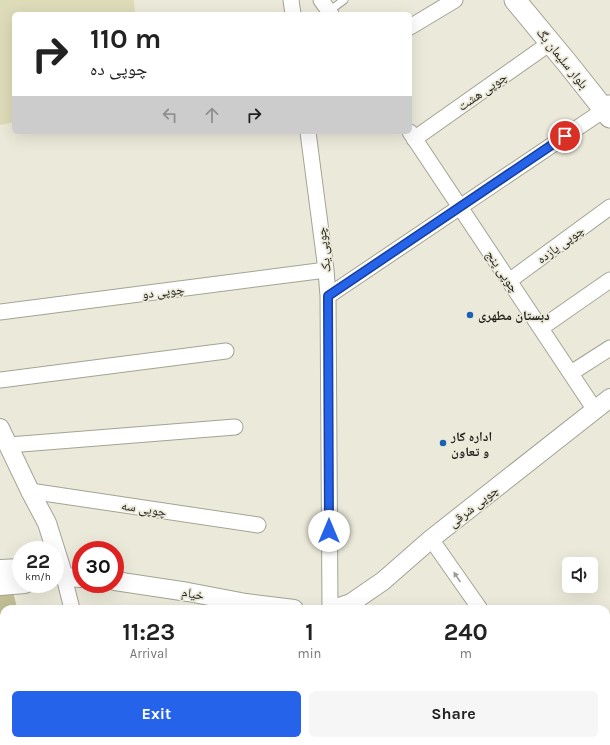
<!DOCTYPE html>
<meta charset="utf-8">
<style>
body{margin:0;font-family:Karla,"Noto Naskh Arabic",sans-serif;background:#f6f6f6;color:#222;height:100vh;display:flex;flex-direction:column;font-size:15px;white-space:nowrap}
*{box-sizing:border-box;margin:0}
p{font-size:13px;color:#767676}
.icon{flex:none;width:22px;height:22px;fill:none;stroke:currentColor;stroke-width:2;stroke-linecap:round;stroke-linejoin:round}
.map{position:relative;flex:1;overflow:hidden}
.side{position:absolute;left:0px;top:605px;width:610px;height:140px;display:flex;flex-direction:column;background:#fff;border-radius:12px 12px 0 0;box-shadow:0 4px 16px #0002}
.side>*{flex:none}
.banner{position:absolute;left:12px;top:12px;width:400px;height:122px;border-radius:6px;box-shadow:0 4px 16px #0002;background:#fff;color:#222;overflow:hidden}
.fabs{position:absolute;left:562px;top:557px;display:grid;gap:8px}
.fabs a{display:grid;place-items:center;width:36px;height:36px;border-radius:6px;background:#fff;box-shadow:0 4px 16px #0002;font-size:20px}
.speed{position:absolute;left:12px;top:541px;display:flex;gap:8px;font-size:20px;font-weight:700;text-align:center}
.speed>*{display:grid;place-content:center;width:52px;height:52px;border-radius:50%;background:#fff;box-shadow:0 4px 16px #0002;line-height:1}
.speed small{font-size:10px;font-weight:400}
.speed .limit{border:6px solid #d22;background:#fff;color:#111}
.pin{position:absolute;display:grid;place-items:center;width:34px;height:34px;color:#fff;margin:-17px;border:2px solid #fff;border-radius:50%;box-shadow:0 1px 4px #0007}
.me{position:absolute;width:44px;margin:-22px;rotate:0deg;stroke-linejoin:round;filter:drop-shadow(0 0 3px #0008)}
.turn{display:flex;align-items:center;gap:14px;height:84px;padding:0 12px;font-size:18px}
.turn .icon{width:52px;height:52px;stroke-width:2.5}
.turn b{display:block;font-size:28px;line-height:34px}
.lanes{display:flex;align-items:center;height:38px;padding:0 12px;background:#0003;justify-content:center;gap:20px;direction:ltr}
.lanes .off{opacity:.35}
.eta{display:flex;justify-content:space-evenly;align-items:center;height:68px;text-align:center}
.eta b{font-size:24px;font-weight:700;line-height:28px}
.action{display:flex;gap:8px;margin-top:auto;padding:8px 12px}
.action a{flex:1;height:46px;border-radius:6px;background:#2563eb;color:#fff;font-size:16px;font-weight:700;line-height:46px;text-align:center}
.action a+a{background:#f6f6f6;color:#222}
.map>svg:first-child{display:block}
.green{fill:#dddbb8}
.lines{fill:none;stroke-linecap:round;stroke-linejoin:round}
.river{stroke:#c1be94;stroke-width:26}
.service-casing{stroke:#a3a394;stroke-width:9}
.minor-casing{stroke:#a3a394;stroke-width:17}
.tertiary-casing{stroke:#a3a394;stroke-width:20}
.secondary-casing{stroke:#a3a394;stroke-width:23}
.service{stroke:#fff;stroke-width:7}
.minor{stroke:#fff;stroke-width:15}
.tertiary{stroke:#fff;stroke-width:18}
.secondary{stroke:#fff;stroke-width:21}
.oneway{fill:#9c9b99}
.route-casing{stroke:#184099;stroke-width:10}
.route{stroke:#2563eb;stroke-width:7}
.poi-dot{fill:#1862b1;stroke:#ebeada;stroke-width:1.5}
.labels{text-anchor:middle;stroke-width:3.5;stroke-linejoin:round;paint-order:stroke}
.street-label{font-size:13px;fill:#22211c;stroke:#ebeada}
.poi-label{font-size:13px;font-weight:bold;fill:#22211c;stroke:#ebeada;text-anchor:start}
</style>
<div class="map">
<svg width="610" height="745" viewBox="0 0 610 745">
<rect width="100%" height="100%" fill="#ebeada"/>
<!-- green -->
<path class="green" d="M0,0H134L135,14H14V122L0,125Z
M412,741H470L462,745H414Z"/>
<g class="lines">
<!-- river -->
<path class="river" d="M0,594L4,609
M45,741L46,745"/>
<!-- service casing -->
<g class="service-casing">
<path id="service" d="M329,11L344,0"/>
</g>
<!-- minor casing -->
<g class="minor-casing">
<path id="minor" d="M291,0L293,14
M321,0L331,14
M410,27L455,0
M308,132L326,270L328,296L330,609
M410,132L595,410
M414,139L550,43
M509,281L610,207
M328,296L604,110L609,103
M0,312L326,270
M541,328L610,280
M571,373L610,348
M0,380L226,351
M9,445L235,427
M30,491L258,525
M431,539L480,609
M64,577L72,609
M110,741L111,745
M188,741L189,745
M328,741V745
M342,741V745
M398,741L401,745
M570,741L573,745"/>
</g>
<!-- tertiary casing -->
<g class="tertiary-casing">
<path id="tertiary" d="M0,428L30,491L47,523L64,577
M0,569L21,568
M55,574L64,577L81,578
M115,581L188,592L246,603L294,609
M0,586L25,584
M333,609L351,603L383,581L431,539L610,398"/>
</g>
<!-- secondary casing -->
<g class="secondary-casing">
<path id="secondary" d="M515,0L568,64L610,117"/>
</g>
<!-- service -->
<use href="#service" class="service"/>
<!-- minor -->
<use href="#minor" class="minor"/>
<!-- tertiary -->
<use href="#tertiary" class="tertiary"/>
<!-- secondary -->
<use href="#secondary" class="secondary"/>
</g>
<!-- one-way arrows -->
<defs><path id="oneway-solid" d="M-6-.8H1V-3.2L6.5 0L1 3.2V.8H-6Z"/></defs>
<use class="oneway" href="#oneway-solid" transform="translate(457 577) rotate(-124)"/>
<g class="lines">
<!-- route casing -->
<g class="route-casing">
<path id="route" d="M329,531L328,296L565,136"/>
</g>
<!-- route -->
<use href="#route" class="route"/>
</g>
<!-- markers -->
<g class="poi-dot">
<circle cx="470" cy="315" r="4"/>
<circle cx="443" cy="443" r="4"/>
</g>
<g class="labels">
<!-- street labels -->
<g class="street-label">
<text transform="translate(563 58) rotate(51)" y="5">بلوار سلیمان بگ</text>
<text transform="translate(482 91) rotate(-35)" y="5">چوپی هشت</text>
<text transform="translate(560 244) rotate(-36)" y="5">چوپی یازده</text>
<text transform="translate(323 250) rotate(-97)" y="5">چوپی یک</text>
<text transform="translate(503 271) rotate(56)" y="5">چوپی پنج</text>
<text transform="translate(163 291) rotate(-7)" y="5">چوپی دو</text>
<text transform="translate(473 506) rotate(-38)" y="5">چوپی شرقی</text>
<text transform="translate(144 508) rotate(9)" y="5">چوپی سه</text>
<text transform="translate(193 593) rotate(10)" y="5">خیام</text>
</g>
<!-- poi labels -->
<g class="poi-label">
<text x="478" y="320">دبستان مطهری</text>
<text x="451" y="441">اداره کار<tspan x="451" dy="15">و تعاون</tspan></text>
</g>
</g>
</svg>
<div class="fabs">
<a><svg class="icon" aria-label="sound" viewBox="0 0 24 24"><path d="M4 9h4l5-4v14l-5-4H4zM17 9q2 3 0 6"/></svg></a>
</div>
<div class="speed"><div>22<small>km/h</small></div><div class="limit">30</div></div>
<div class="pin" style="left:565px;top:136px;background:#d93025"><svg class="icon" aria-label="arrive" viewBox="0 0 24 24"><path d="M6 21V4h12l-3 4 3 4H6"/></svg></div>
<svg class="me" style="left:329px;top:531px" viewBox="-20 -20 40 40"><circle r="19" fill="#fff"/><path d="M0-13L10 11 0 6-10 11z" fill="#2563eb"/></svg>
<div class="banner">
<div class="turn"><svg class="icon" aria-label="right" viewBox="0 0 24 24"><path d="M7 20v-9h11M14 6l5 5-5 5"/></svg><div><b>110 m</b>چوپی ده</div></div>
<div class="lanes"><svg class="icon off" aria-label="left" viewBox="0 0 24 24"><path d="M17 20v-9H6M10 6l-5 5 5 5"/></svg><svg class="icon off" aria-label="ahead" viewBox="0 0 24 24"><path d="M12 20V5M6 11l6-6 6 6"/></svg><svg class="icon" aria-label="right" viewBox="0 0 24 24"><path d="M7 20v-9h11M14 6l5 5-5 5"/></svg></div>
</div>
<section class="side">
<div class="eta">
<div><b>11:23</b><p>Arrival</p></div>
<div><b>1</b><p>min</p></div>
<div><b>240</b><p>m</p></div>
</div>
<div class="action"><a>Exit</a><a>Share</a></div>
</section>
</div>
